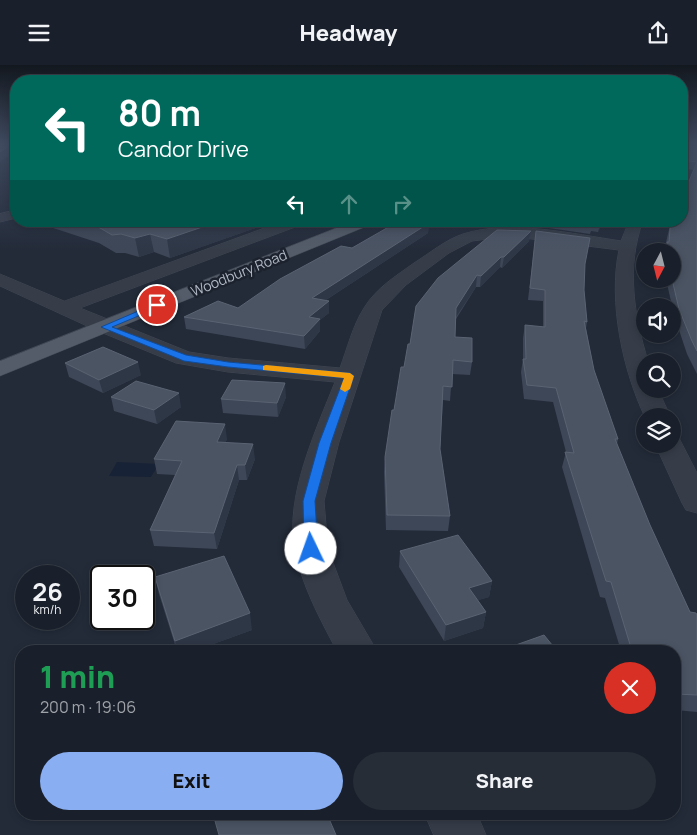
<!DOCTYPE html>
<meta charset="utf-8">
<style>
body{margin:0;font-family:Manrope,sans-serif;background:#272d37;color:#f1f3f6;height:100vh;display:flex;flex-direction:column;font-size:19px;white-space:nowrap}
*{box-sizing:border-box;margin:0}
p{font-size:16px;color:#9fa3a9}
.icon{flex:none;width:28px;height:28px;fill:none;stroke:currentColor;stroke-width:2;stroke-linecap:round;stroke-linejoin:round}
.map{position:relative;flex:1;overflow:hidden}
.panel{position:absolute;left:15px;top:580px;width:666px;height:175px;display:flex;flex-direction:column;background:#1a202b;border-radius:20px;box-shadow:0 2px 8px #0003,0 0 0 1px #383e47}
.panel>*{flex:none}
.hud{position:absolute;left:10px;top:10px;width:678px;height:152px;border-radius:20px;box-shadow:0 2px 8px #0003,0 0 0 1px #383e47;background:#00695c;color:#fff;overflow:hidden}
.needle{width:32px;rotate:187deg}
.controls{position:absolute;left:636px;top:178px;display:grid;gap:10px}
.controls a{display:grid;place-items:center;width:45px;height:45px;border-radius:50%;background:#1a202b;box-shadow:0 2px 8px #0003,0 0 0 1px #383e47;font-size:25px}
.speed{position:absolute;left:15px;top:500px;display:flex;gap:10px;font-size:25px;font-weight:700;text-align:center}
.speed>*{display:grid;place-content:center;width:65px;height:65px;border-radius:50%;background:#1a202b;box-shadow:0 2px 8px #0003,0 0 0 1px #383e47;line-height:1}
.speed small{font-size:12px;font-weight:400}
.speed .limit{border:2px solid #111;border-radius:8px;background:#fff;color:#111}
.pin{position:absolute;display:grid;place-items:center;width:42px;height:42px;color:#fff;margin:-21px;border:2px solid #fff;border-radius:50%;box-shadow:0 1px 5px #0007}
.me{position:absolute;width:55px;margin:-28px;rotate:357deg;stroke-linejoin:round;filter:drop-shadow(0 0 4px #0008)}
.turn{display:flex;align-items:center;gap:18px;height:105px;padding:0 25px;font-size:22px}
.turn .icon{width:65px;height:65px;stroke-width:2.5}
.turn b{display:block;font-size:35px;line-height:42px}
.lanes{display:flex;align-items:center;height:48px;padding:0 25px;background:#0003;justify-content:center;gap:25px;direction:ltr}
.lanes .off{opacity:.35}
.round{display:grid;place-items:center;flex:none;width:52px;height:52px;border-radius:26px;background:#272d37}
.headline{display:flex;align-items:center;justify-content:space-between;height:85px;padding:0 25px}
h1{font-size:30px;font-weight:800;line-height:38px;color:#1e9e55}
.action{display:flex;gap:10px;margin-top:auto;padding:10px 25px}
.action a{flex:1;height:58px;border-radius:30px;background:#8aaef2;color:#111;font-size:20px;font-weight:800;line-height:58px;text-align:center}
.action a+a{background:#272d37;color:#f1f3f6}
header{display:flex;justify-content:space-between;align-items:center;height:65px;padding:0 25px;background:#1a202b;font-size:22px;font-weight:800}
.map>svg:first-child{display:block}
.water{fill:#172236}
.lines{fill:none;stroke-linecap:round;stroke-linejoin:round}
.minor-casing{stroke:#404652;stroke-width:1}
.major-casing{stroke:#404652;stroke-width:1}
.minor{fill:#363d49;fill-rule:evenodd}
.major{fill:#545c69;fill-rule:evenodd}
.wall{fill:#3e4757}
.shaded-wall{fill:#2e3746}
.building{fill:#4a5463;stroke:#5a6372}
.route{fill:#1a73e8;stroke:#114b97}
.slow{fill:#f59e0b}
.labels{text-anchor:middle;stroke-width:5;stroke-linejoin:round;paint-order:stroke}
.far-street-label{font-size:14px;fill:#b1b8c5;stroke:#1c232e}
</style>
<header><svg class="icon" aria-label="menu" viewBox="0 0 24 24"><path d="M4 6h16M4 12h16M4 18h16"/></svg>Headway<svg class="icon" aria-label="share" viewBox="0 0 24 24"><path d="M12 15V3M7 8l5-5 5 5M5 13v7h14v-7"/></svg></header>
<div class="map">
<svg width="697" height="770" viewBox="0 0 697 770">
<rect width="100%" height="100%" fill="#232b39"/>
<!-- water -->
<path class="water" d="M117,397L159,399L151,412L109,411Z"/>
<g class="lines">
<!-- minor casing -->
<g class="minor-casing">
<path id="minor" d="M16,145V153L0,157V149Z
M284,156H305L303,159L80,243L189,287L228,293L340,303C347,284 353,260 364,243C376,223 396,211 414,198C430,188 445,175 463,169C510,154 573,169 621,176L629,156H643C626,201 634,251 648,296H645V324H658L670,351L645,352C623,306 608,237 619,185L524,173L503,172L472,176L449,188L406,220L382,245L339,377L324,436L328,484L347,535L377,586H337C320,554 302,521 295,485C284,433 316,365 335,317L228,307L176,298L98,266L0,221V209L64,236Z
M672,372L679,373L697,408V448L686,445L682,438L655,379H672Z
M425,749H477L486,770H434Z"/>
</g>
<!-- major casing -->
<g class="major-casing">
<path id="major" d="M354,156H374L372,159L0,311V296Z"/>
</g>
<!-- minor -->
<use href="#minor" class="minor"/>
<!-- major -->
<use href="#major" class="major"/>
</g>
<!-- wall -->
<path class="wall" d="M681,78H697V81Z
M681,79L697,82V309L687,289L676,256L670,232L666,214H672V186H664L671,156H681L694,105L681,103Z
M43,156H272V157L170,193L154,187L139,192L125,188H116L99,178L44,160Z
M512,156H603L598,167L591,166L590,169L542,162L511,161Z
M429,158L428,168L326,235L329,236V248L320,255V266L305,284L186,264L184,252L238,243L352,183Z
M531,166L529,176L502,203L500,202L480,222H476L456,254L455,272L472,297L470,310L452,309L450,336L443,335L440,384L450,451L448,466L386,465L384,407L385,392L394,345L410,279L416,241Z
M536,166L585,199L584,225L587,257L586,263L594,305L618,374L617,379L650,460L690,547L697,550V647L675,645V586H621L605,533L600,532L562,402L566,387L553,337L524,334L521,307L523,294V273L525,260L543,262V236L528,235Z
M65,298L141,310L103,328L69,312Z
M111,332L181,342L157,359L114,346Z
M286,332L278,352L223,348L221,334Z
M227,374L225,378L255,394L247,415H239L217,484L154,481L150,465L175,410L157,409L154,394Z
M400,486L492,516L489,532L478,535L486,547L483,563L444,576L399,502Z
M155,512L252,565L194,586H177L159,529Z"/>
<!-- shaded-wall -->
<path class="shaded-wall" d="M14,78H16V86L0,97V87Z
M220,156H272V157L170,193L167,174Z
M601,156H603L598,167L601,157Z
M429,158L428,168L312,244V233Z
M531,166L529,176L502,203L504,192Z
M150,169L154,187L139,192L135,173Z
M501,192L500,202L480,222L481,211Z
M477,210L476,222L454,255L456,243Z
M329,236V248L320,255V266L305,284L304,271L309,252Z
M138,297L141,310L103,328L99,315Z
M285,318L286,332L278,352L277,338Z
M179,328L181,342L157,359L154,345Z
M225,359L227,374L219,392L217,377Z
M253,379L255,394L247,415L245,400Z
M237,400L239,415L217,484L214,468Z
M492,516L489,532L466,539L469,523Z
M486,547L483,563L444,576L446,560Z
M250,548L252,565L194,586H177L175,576Z"/>
<!-- building -->
<path class="building" d="M0,78H14L0,87Z
M681,79L697,82V97L681,95Z
M697,97V286L692,276L679,244L672,214V186H669L667,177H669L670,164L672,156H681V135Z
M84,156H220L167,174L150,169L135,173L121,169L112,170L95,160Z
M399,156H428L429,158L312,233L329,236L309,252L320,254L304,271L184,252L218,236L238,243L280,214L341,181L352,183Z
M569,156H601V157L593,156L592,159Z
M497,165L531,166L504,192H501L481,211L477,210L456,243L455,272L472,273V297L453,295L452,322L443,321L440,384L450,451L387,450L385,392L392,345H394L401,302H404L408,279H410L416,241L438,213Z
M536,166L590,173L585,199L584,225L587,257L584,256L594,305L618,374H615L650,460L690,547L696,548L697,550V630L675,629V586H632L611,517L606,516L565,387L574,388L556,323L527,320L523,294H526L525,260L545,262V225L530,223Z
M103,282L138,297L99,315L65,298Z
M232,315L285,318L277,338L221,334Z
M136,316L179,328L154,345L111,332Z
M176,356L225,359L217,377L253,379L245,400H237L214,468L150,465L182,396L154,394Z
M458,470L492,516L469,523L486,547L446,560L400,486Z
M224,491L250,548L175,576L155,512Z
M544,570L557,586H499Z
M213,749H327L336,770H219Z"/>
<!-- sky -->
<linearGradient id="sky" x2="0" y2="1"><stop stop-color="#13181f"/><stop offset="0.42" stop-color="#3f4a5f"/><stop offset="1" stop-color="#3f4a5f" stop-opacity="0"/></linearGradient>
<rect width="697" height="186" fill="url(#sky)"/>
<!-- route -->
<path class="route" d="M157,238L160,239V242L112,262L186,290L228,297L350,308L354,311L331,378L315,436L318,484L316,487H307L304,484L303,436L319,378L344,313L228,302L184,296L101,262Z"/>
<!-- slow -->
<path class="slow" d="M266,300L350,308L354,311L350,324L345,327L340,324L344,313L263,305V301Z"/>
<g class="labels">
<!-- far-street labels -->
<g class="far-street-label">
<text transform="translate(239 208) rotate(-22)" y="5">Woodbury Road</text>
</g>
</g>
</svg>
<div class="controls">
<a><svg class="needle" viewBox="-14 -14 28 28"><path d="M0-13l5 13h-10z" fill="#e53935"/><path d="M0 13l5-13h-10z" fill="#9fa3a9"/></svg></a>
<a><svg class="icon" aria-label="sound" viewBox="0 0 24 24"><path d="M4 9h4l5-4v14l-5-4H4zM17 9q2 3 0 6"/></svg></a>
<a><svg class="icon" aria-label="search" viewBox="0 0 24 24"><circle cx="10" cy="10" r="6"/><path d="M15 15l6 6"/></svg></a>
<a><svg class="icon" aria-label="layers" viewBox="0 0 24 24"><path d="M12 4l9 5-9 5-9-5zM3 14l9 5 9-5"/></svg></a>
</div>
<div class="speed"><div>26<small>km/h</small></div><div class="limit">30</div></div>
<div class="pin" style="left:157px;top:240px;background:#d93025"><svg class="icon" aria-label="arrive" viewBox="0 0 24 24"><path d="M6 21V4h12l-3 4 3 4H6"/></svg></div>
<svg class="me" style="left:311px;top:484px" viewBox="-20 -20 40 40"><circle r="19" fill="#fff"/><path d="M0-13L10 11 0 6-10 11z" fill="#1a73e8"/></svg>
<div class="hud">
<div class="turn"><svg class="icon" aria-label="left" viewBox="0 0 24 24"><path d="M17 20v-9H6M10 6l-5 5 5 5"/></svg><div><b>80 m</b>Candor Drive</div></div>
<div class="lanes"><svg class="icon" aria-label="left" viewBox="0 0 24 24"><path d="M17 20v-9H6M10 6l-5 5 5 5"/></svg><svg class="icon off" aria-label="ahead" viewBox="0 0 24 24"><path d="M12 20V5M6 11l6-6 6 6"/></svg><svg class="icon off" aria-label="right" viewBox="0 0 24 24"><path d="M7 20v-9h11M14 6l5 5-5 5"/></svg></div>
</div>
<section class="panel">
<div class="headline"><div><h1>1 min</h1><p>200 m · 19:06</p></div><a class="round" style="background:#d93025;color:#fff"><svg class="icon" aria-label="close" viewBox="0 0 24 24"><path d="M6 6l12 12M18 6L6 18"/></svg></a></div>
<div class="action"><a>Exit</a><a>Share</a></div>
</section>
</div>
